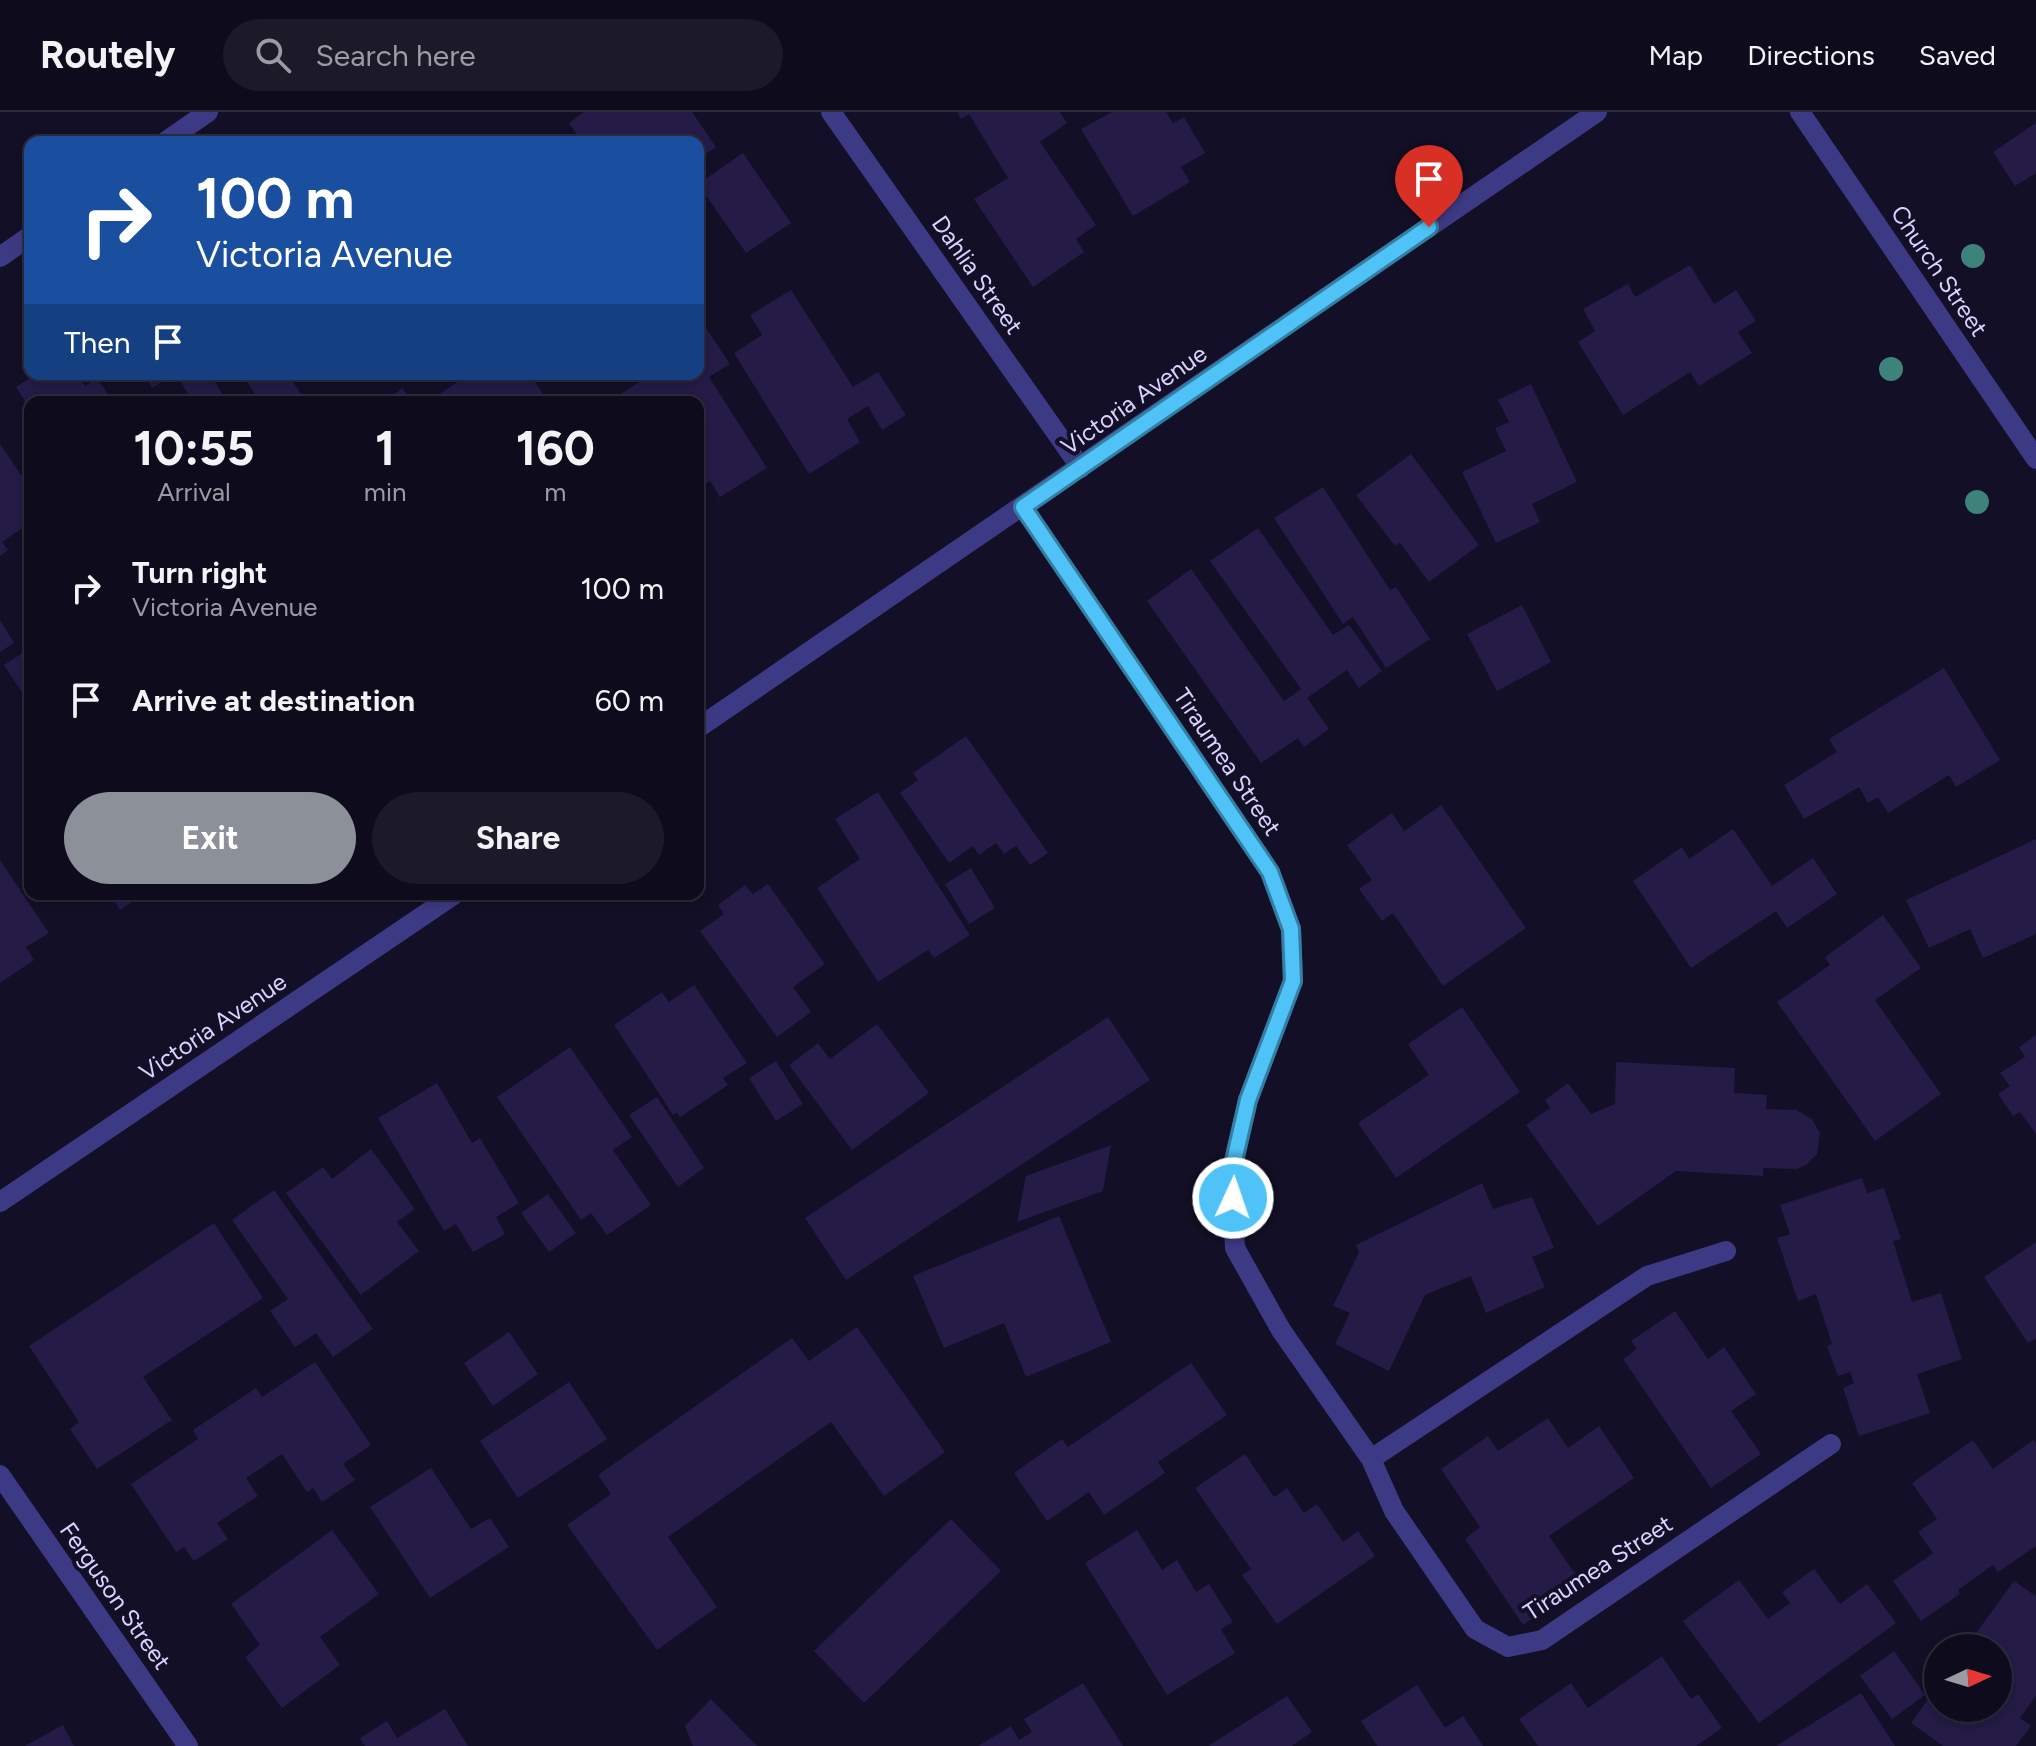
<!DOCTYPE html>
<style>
body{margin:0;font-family:Figtree,sans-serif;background:#1c1929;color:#f1f3f6;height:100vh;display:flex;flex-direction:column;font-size:30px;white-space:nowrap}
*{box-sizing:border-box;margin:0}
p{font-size:26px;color:#9b9ba3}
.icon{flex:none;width:44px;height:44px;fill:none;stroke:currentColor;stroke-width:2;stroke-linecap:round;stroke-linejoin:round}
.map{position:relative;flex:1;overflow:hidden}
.panel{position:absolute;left:24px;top:284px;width:680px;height:504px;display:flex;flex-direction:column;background:#0e0b1c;border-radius:16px;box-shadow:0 4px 12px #0003,0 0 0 2px #2e2b3b}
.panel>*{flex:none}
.top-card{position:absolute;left:24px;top:24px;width:680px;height:244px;border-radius:16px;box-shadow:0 4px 12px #0003,0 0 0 2px #2e2b3b;background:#1a4fa0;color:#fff;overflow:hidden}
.needle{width:52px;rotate:86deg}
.controls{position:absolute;left:1924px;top:1522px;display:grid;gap:16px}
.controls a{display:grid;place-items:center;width:88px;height:88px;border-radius:50%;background:#0e0b1c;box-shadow:0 4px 12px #0003,0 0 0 2px #2e2b3b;font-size:40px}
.pin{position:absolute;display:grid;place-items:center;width:68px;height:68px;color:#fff;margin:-82px -34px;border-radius:50% 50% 50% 0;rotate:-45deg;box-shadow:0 0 8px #0007}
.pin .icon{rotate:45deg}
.me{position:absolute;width:88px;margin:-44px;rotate:3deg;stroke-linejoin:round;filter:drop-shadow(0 0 6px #0008)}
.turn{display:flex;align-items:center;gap:28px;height:168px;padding:0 40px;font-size:36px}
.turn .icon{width:104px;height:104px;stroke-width:2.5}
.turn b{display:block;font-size:56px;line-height:68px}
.then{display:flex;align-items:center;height:76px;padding:0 40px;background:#0003;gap:16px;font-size:30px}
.eta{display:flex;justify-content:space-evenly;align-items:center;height:136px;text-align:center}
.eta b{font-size:48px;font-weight:700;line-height:56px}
.action{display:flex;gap:16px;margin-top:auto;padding:16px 40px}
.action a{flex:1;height:92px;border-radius:48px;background:#8c9099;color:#fff;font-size:32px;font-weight:700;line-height:92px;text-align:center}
.action a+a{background:#1c1929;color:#f1f3f6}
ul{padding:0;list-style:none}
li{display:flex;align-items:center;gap:24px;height:112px;padding:0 40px}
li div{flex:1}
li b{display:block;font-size:30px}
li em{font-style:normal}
header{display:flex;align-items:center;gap:48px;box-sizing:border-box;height:112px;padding:0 40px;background:#0e0b1c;border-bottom:2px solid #2e2b3b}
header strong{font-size:38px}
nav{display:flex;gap:44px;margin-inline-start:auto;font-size:28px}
.search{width:560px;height:72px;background:#1c1929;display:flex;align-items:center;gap:20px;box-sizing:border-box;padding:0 28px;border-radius:44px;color:#9b9ba3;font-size:30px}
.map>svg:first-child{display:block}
.building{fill:#241b47}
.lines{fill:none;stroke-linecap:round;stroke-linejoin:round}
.minor{stroke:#3d3a85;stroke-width:20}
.tertiary{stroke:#3d3a85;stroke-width:20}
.tree{fill:#3d827b}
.route-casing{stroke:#337fa1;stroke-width:20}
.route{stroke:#4fc3f7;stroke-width:14}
.labels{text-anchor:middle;stroke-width:8;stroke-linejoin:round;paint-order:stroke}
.street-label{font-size:24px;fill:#d9d4ff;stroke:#130f26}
</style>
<header>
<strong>Routely</strong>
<div class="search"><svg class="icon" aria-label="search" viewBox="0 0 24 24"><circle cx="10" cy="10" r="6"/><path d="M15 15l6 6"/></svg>Search here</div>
<nav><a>Map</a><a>Directions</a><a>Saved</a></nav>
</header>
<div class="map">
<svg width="2036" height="1634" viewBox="0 0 2036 1634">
<rect width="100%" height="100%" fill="#130f26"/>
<!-- building -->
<path class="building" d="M584,0H692L716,35L698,47V30H582L569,11Z
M957,0H1060L1067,11L1040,30L1096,113L1076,127L1084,140L1033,175L974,87L1008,66L969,2L961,7Z
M1112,0H1166L1173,11L1184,5L1205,41L1181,55L1190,70L1133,104L1081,17Z
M2036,11V61L2015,74L1993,40Z
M743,41L791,111L746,141L698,72Z
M1690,153L1714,192L1736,178L1756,209L1738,220L1752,241L1699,274L1690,260L1623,303L1578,230L1595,219L1583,197L1628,172L1635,185Z
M791,178L853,275L878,260L906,303L882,318L868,294L847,307L860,330L809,362L734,241L762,223L750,203Z
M706,216L730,252L709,265L767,356L720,385L710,369L698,376V290H623L619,283L652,262H698V221Z
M36,262H77L85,274L97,266L113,290H30V297L16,275Z
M144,262H175L152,276Z
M176,262H228L215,270L227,290H193Z
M242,262H288L306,290H260Z
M469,262H530L548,290H437L434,286Z
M1531,272L1577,370L1532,392L1540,410L1496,431L1462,360L1506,339L1495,316L1509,310L1498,288Z
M402,276L413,290H384Z
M0,332L30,376V411L2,430L8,438L0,444Z
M1411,342L1479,433L1429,470L1400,431L1395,434L1356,383Z
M1323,375L1390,478L1396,475L1430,527L1386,556L1353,505L1343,512L1274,406Z
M1258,416L1333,523L1349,513L1382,559L1359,576L1347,558L1307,586L1329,617L1304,635L1298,626L1261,651L1147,489L1191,457L1284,589L1301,577L1210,449Z
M1522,493L1551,550L1497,579L1467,522Z
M0,508L14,531L0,540Z
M30,536V593L4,553Z
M1944,556L2000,648L1956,675L1949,663L1888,701L1878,685L1868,691L1859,675L1804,707L1784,673L1837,640L1829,627Z
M966,624L1048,741L1030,753L1016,734L1004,742L996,731L979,743L973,734L949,751L900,681L918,668L913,661Z
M878,680L970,823L934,846L928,838L878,870L817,776L860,747L835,707Z
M1441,693L1526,816L1443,874L1393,801L1382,809L1359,777L1372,768L1347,733L1392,701L1404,719Z
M1733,717L1772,774L1813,746L1837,782L1787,816L1776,799L1691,856L1633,769L1682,735L1689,747Z
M2036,727V822L1983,846L1970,817L1929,836L1906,788Z
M0,748L49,821L26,835L34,848L0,871Z
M971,756L995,796L969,812L945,772Z
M768,772L825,852L793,875L811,900L777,925L700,819L724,802L718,793L745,773L753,782Z
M109,782H144L120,798Z
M1883,803L1921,856L1875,888L1941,982L1875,1029L1777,890L1830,853L1825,845Z
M694,873L747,951L723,966L728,973L680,1005L677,1001L673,1003L614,913L662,880L669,890Z
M1462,895L1520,980L1396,1066L1358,1011L1429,963L1408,932Z
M1108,905L1150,968L846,1168L805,1106Z
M877,912L929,981L852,1038L789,953L818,931L830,947Z
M2036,923V1022L2020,1000L2013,1004L1998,982L2010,974L2000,961L2025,945L2019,935Z
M570,935L632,1025L613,1038L651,1093L607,1123L591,1101L581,1108L497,985Z
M776,949L803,992L776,1009L749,966Z
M1616,950L1735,956L1734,981L1767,983L1766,997L1796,998L1812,1007L1820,1021L1817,1042L1807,1052L1797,1057L1763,1056V1064L1676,1059L1598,1114L1526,1013L1550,996L1545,988L1568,971L1591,1002L1615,992Z
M437,971L472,1031L480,1026L519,1091L496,1105L505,1122L473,1140L456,1112L444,1119L378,1006Z
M657,985L704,1056L678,1075L629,1003Z
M1111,1033L1103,1079L1017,1110L1026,1064Z
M371,1037L415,1097L397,1110L419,1139L361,1183L286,1081L323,1055L332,1067Z
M1862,1066L1867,1081L1884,1076L1901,1127L1893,1129L1912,1190L1941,1181L1962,1247L1917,1262L1930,1301L1859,1324L1843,1276L1854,1271L1850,1260L1838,1264L1827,1234L1832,1232L1816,1182L1798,1189L1777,1126L1790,1122L1780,1093Z
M1482,1071L1493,1097L1532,1085L1554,1136L1532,1145L1545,1175L1486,1201L1471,1164L1425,1183L1389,1259L1335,1232L1350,1201L1333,1194L1359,1140L1356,1133Z
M274,1078L373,1217L333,1245L316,1221L295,1235L270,1199L288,1187L232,1108Z
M548,1082L576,1121L549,1140L521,1101Z
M1059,1104L1111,1230L1026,1265L1004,1211L944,1236L913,1164Z
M214,1111L263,1186L143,1265L172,1308L97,1357L70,1317L79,1310L29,1234Z
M2036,1130V1226L2028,1231L1984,1165Z
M1675,1199L1708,1247L1724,1235L1756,1282L1731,1299L1761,1342L1711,1376L1623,1247L1637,1237L1631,1229Z
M857,1215L945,1340L884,1384L831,1310L668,1425L717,1495L657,1538L567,1413L611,1382L598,1363L792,1226L809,1249Z
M509,1220L538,1262L493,1294L464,1251Z
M315,1250L371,1333L343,1352L355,1368L322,1390L313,1376L307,1380L282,1342L246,1366L258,1384L217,1411L228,1427L194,1449L184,1435L176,1440L131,1372L198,1327L193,1318L256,1276L262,1285Z
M1191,1251L1227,1303L1158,1350L1165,1361L1104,1403L1089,1380L1047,1409L1014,1361L1062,1327L1068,1335Z
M569,1270L607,1327L518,1386L480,1329Z
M1548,1306L1568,1336L1599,1314L1634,1366L1549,1424L1582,1472L1523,1513L1465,1427L1480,1415L1441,1357L1488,1324L1498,1339Z
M1973,1328L1993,1357L2033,1328L2036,1332V1434L1998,1460L1993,1453L1958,1478L1960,1482L1921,1509L1893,1469L1933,1441L1918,1420L1937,1407L1912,1371Z
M1245,1342L1274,1385L1287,1376L1304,1401L1317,1392L1343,1430L1358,1419L1375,1444L1277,1512L1242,1463L1251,1457L1195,1376Z
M431,1356L471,1417L490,1406L509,1435L430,1486L370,1395Z
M951,1407L1001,1459L864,1591L814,1539Z
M332,1418L379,1482L320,1525L340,1553L282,1596L245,1545L260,1533L231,1492Z
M1137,1418L1162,1458L1177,1448L1196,1480L1209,1472L1233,1510L1221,1517L1235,1541L1167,1583L1085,1451Z
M1814,1457L1840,1492L1867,1472L1896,1511L1759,1611L1683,1509L1739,1468L1768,1507L1790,1491L1782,1480Z
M2014,1469L2036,1484V1584L2020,1606L2031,1614L2016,1634H1943L1911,1611L1938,1573V1596H1998V1536H1965Z
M1894,1539L1925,1583L1892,1607L1860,1564Z
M1662,1544L1691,1587L1698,1582L1722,1616L1696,1634H1538L1519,1607L1571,1571L1588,1596Z
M1083,1571L1123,1634H978L1011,1614L1019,1628L1032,1620L1024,1607Z
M1417,1573L1445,1616L1463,1604L1483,1634H1377L1361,1609Z
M1861,1581L1895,1634H1776Z
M1287,1584L1312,1620L1292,1634H1208Z
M711,1587L757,1634H693L685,1614Z
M445,1597L468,1634H365L360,1626L387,1609L397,1626Z
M63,1613L74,1634H25Z"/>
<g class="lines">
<!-- minor -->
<path class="minor" d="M831,0L1081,356
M1800,0L2036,347
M165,30L208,0
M0,145L30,124
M1023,395L1270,760L1291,817L1293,869L1248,988L1231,1062L1235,1136L1281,1218L1371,1347L1394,1399L1475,1517L1508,1535L1542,1528L1831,1332
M1371,1347L1647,1164L1726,1139"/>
<!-- tertiary -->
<path class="tertiary" d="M698,616L1597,0
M0,1090L455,782
M0,1363L188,1634"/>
</g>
<!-- trees -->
<g class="tree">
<circle cx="1973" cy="144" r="12"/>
<circle cx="1891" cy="257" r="12"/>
<circle cx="1977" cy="390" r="12"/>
</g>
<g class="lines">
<!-- route casing -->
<g class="route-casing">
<path id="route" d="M1233,1086L1231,1062L1248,988L1293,869L1291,817L1270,760L1023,395L1429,115"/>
</g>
<!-- route -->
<use href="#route" class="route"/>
</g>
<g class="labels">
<!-- street labels -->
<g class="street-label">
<text transform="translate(1939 159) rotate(56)" y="8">Church Street</text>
<text transform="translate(977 163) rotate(55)" y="8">Dahlia Street</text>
<text transform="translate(1134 288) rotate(-35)" y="8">Victoria Avenue</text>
<text transform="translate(1227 650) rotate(56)" y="8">Tiraumea Street</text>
<text transform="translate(213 915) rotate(-34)" y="8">Victoria Avenue</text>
<text transform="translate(1598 1456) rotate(-33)" y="8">Tiraumea Street</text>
<text transform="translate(115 1484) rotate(55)" y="8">Ferguson Street</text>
</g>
</g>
</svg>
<div class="controls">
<a><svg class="needle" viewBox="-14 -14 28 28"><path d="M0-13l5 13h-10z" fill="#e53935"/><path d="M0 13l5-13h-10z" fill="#9b9ba3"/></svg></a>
</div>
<div class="pin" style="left:1429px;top:115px;background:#d93025"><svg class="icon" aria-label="arrive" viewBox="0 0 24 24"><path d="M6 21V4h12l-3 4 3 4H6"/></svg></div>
<svg class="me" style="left:1233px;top:1086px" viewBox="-20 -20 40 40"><circle r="17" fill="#4fc3f7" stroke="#fff" stroke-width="3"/><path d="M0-11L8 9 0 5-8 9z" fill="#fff"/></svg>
<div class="top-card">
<div class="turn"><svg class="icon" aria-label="right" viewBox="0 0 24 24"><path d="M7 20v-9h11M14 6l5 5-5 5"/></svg><div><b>100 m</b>Victoria Avenue</div></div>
<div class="then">Then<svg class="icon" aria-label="arrive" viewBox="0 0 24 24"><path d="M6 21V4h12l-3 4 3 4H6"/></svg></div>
</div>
<section class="panel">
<div class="eta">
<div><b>10:55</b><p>Arrival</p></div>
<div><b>1</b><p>min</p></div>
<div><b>160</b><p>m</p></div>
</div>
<ul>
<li><svg class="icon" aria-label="right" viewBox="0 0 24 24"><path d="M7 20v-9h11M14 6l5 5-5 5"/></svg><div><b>Turn right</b><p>Victoria Avenue</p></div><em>100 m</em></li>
<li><svg class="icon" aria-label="arrive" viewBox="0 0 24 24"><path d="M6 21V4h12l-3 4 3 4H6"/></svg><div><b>Arrive at destination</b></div><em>60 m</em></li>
</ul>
<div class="action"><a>Exit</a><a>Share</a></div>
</section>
</div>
